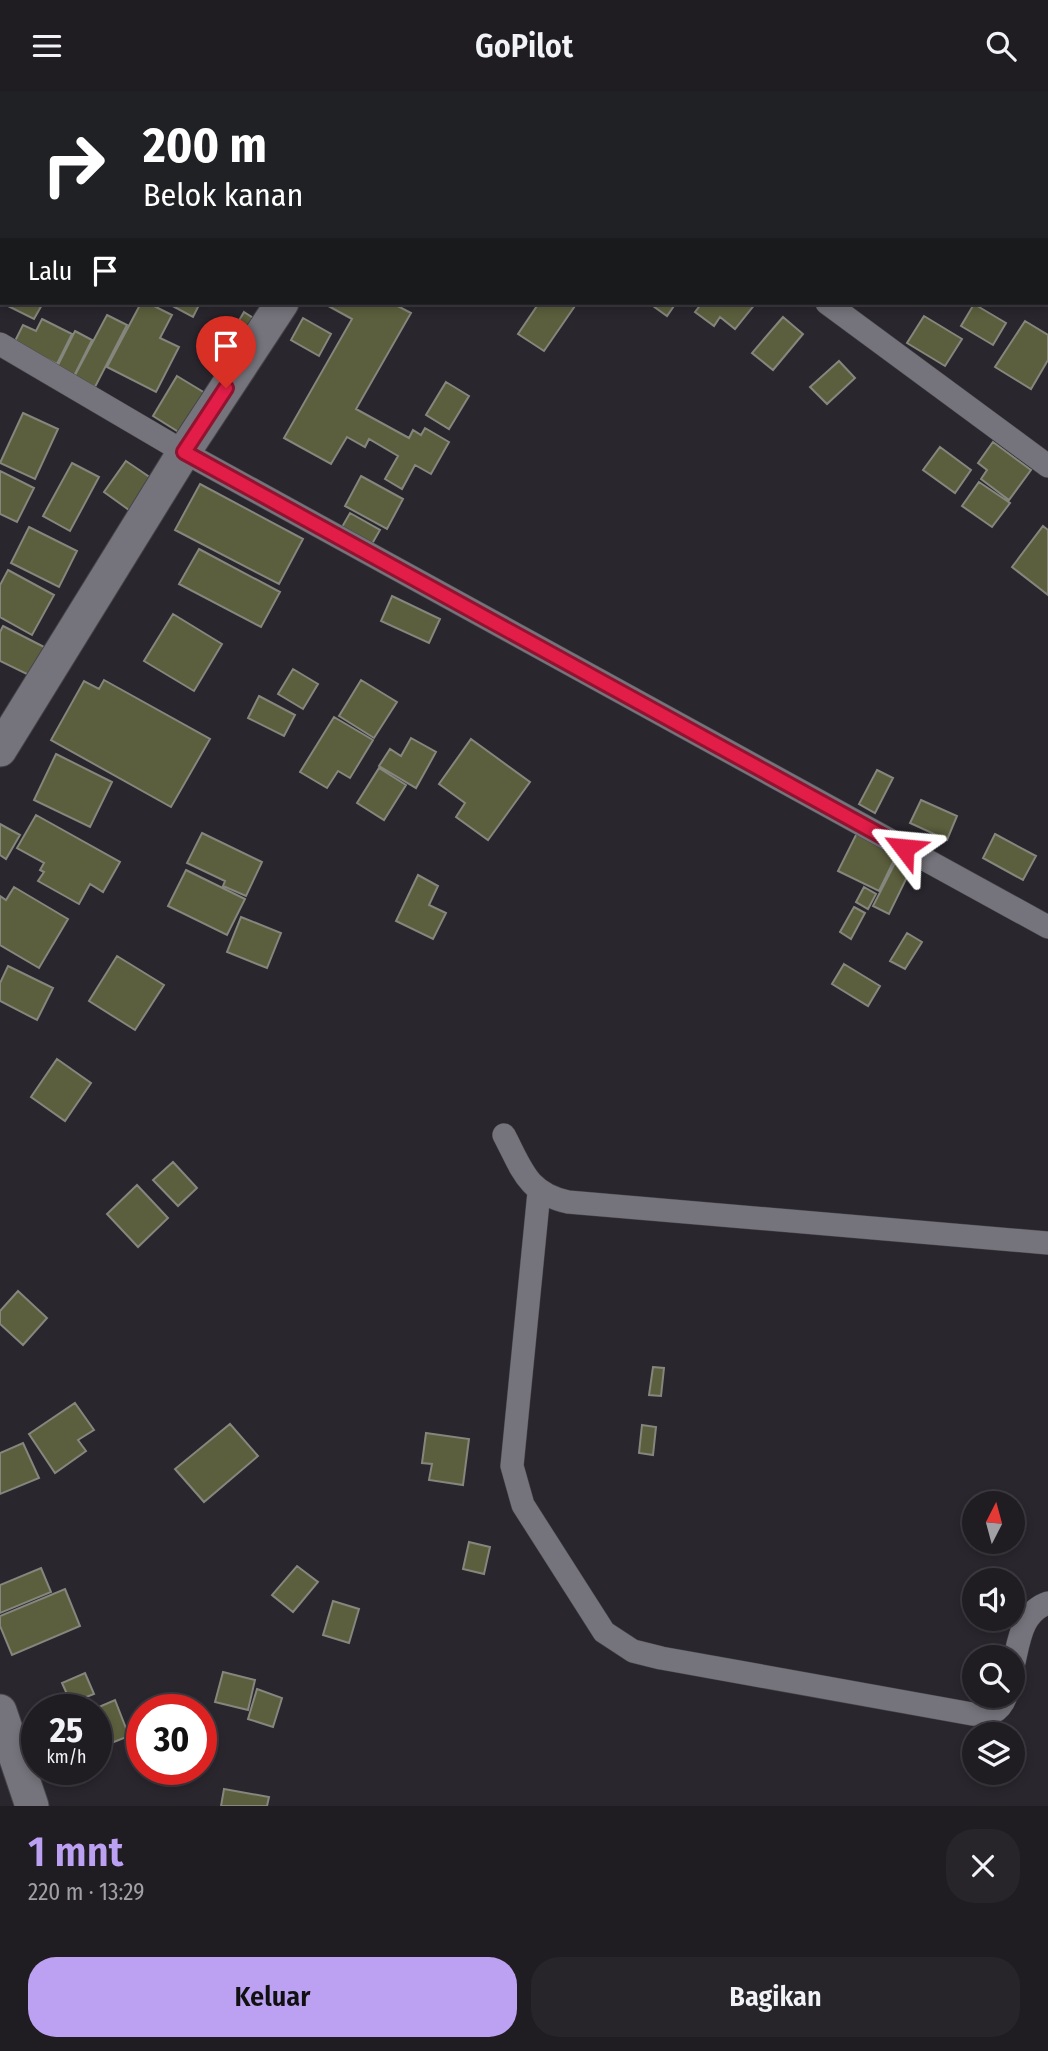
<!DOCTYPE html>
<html lang="id">
<meta charset="utf-8">
<style>
body{margin:0;font-family:"Fira Sans Condensed",sans-serif;background:#27252a;color:#f1f3f6;height:100vh;display:flex;flex-direction:column;font-size:26px;white-space:nowrap}
*{box-sizing:border-box;margin:0}
p{font-size:23px;color:#a1a1a5}
.icon{flex:none;width:38px;height:38px;fill:none;stroke:currentColor;stroke-width:2;stroke-linecap:round;stroke-linejoin:round}
.map{position:relative;height:1715px;overflow:hidden}
.drawer{display:flex;flex-direction:column;background:#1f1c22;flex:1}
.drawer>*{flex:none}
.top-card{position:absolute;left:0px;top:0px;width:1048px;height:214px;box-shadow:0 4px 10px #0003,0 0 0 2px #3c3a40;background:#202124;color:#fff;overflow:hidden}
.needle{width:46px;rotate:6deg}
.controls{position:absolute;left:962px;top:1400px;display:grid;gap:14px}
.controls a{display:grid;place-items:center;width:63px;height:63px;border-radius:50%;background:#1f1c22;box-shadow:0 4px 10px #0003,0 0 0 2px #3c3a40;font-size:35px}
.speed{position:absolute;left:21px;top:1603px;display:flex;gap:14px;font-size:35px;font-weight:700;text-align:center}
.speed>*{display:grid;place-content:center;width:91px;height:91px;border-radius:50%;background:#1f1c22;box-shadow:0 4px 10px #0003,0 0 0 2px #3c3a40;line-height:1}
.speed small{font-size:18px;font-weight:400}
.speed .limit{border:10px solid #d22;background:#fff;color:#111}
.pin{position:absolute;display:grid;place-items:center;width:60px;height:60px;color:#fff;margin:-72px -30px;border-radius:50% 50% 50% 0;rotate:-45deg;box-shadow:0 0 7px #0007}
.pin .icon{rotate:45deg}
.me{position:absolute;width:77px;margin:-38px;rotate:299deg;stroke-linejoin:round;filter:drop-shadow(0 0 5px #0008)}
.turn{display:flex;align-items:center;gap:24px;height:147px;padding:0 28px;font-size:32px}
.turn .icon{width:91px;height:91px;stroke-width:2.5}
.turn b{display:block;font-size:49px;line-height:60px}
.then{display:flex;align-items:center;height:66px;padding:0 28px;background:#0003;gap:14px;font-size:26px}
.round{display:grid;place-items:center;flex:none;width:74px;height:74px;border-radius:28px;background:#27252a}
.head{display:flex;align-items:center;justify-content:space-between;height:119px;padding:0 28px}
h1{font-size:42px;font-weight:600;line-height:52px;color:#bca0f2}
.button{display:flex;gap:14px;margin-top:auto;padding:14px 28px}
.button a{flex:1;height:80px;border-radius:28px;background:#bca0f2;color:#111;font-size:28px;font-weight:600;line-height:80px;text-align:center}
.button a+a{background:#27252a;color:#f1f3f6}
header{display:flex;justify-content:space-between;align-items:center;height:91px;padding:0 28px;background:#1f1c22;font-size:32px;font-weight:600}
.map>svg:first-child{display:block}
.building{fill:#5c5f3d;stroke:#85867d;stroke-width:2}
.lines{fill:none;stroke-linecap:round;stroke-linejoin:round}
.street-casing{stroke:#46444a;stroke-width:24}
.secondary-casing{stroke:#46444a;stroke-width:35}
.street{stroke:#75737b;stroke-width:23}
.secondary{stroke:#75737b;stroke-width:33}
.route-casing{stroke:#92132f;stroke-width:18}
.route{stroke:#e11d48;stroke-width:12}
</style>
<header><svg class="icon" aria-label="menu" viewBox="0 0 24 24"><path d="M4 6h16M4 12h16M4 18h16"/></svg>GoPilot<svg class="icon" aria-label="search" viewBox="0 0 24 24"><circle cx="10" cy="10" r="6"/><path d="M15 15l6 6"/></svg></header>
<div class="map">
<svg width="1048" height="1715" viewBox="0 0 1048 1715">
<rect width="100%" height="100%" fill="#29262d"/>
<!-- building -->
<path class="building" d="M2,212H43L34,228Z
M141,212H148L172,224L160,247L179,256L156,301L107,276Z
M167,212H200L193,226Z
M323,212H392L411,222L356,318L409,347L413,339L421,344L425,337L449,351L431,383L415,374L402,398L385,388L398,365L369,348L365,356L347,346L331,373L284,347L352,228Z
M539,212H577L544,260L518,243Z
M655,212H676L667,225L653,215Z
M702,212H753L755,213L735,238L720,226L714,235L695,221Z
M974,213L1006,232L993,254L961,235Z
M244,221L264,234L253,252L233,240Z
M107,224L127,234L95,296L74,286Z
M924,225L962,248L945,275L907,252Z
M783,226L803,243L773,279L752,262Z
M303,227L331,243L319,265L291,249Z
M42,228L72,243L57,273L14,252L23,234L36,240Z
M1025,230L1048,244V269L1031,298L995,276Z
M75,240L92,249L74,285L57,276Z
M839,270L855,287L827,313L810,296Z
M177,285L215,308L190,348L153,325Z
M446,291L469,305L449,338L426,324Z
M23,322L58,338L35,388L0,372Z
M993,351L1031,379L1009,409L981,388L987,379L978,372Z
M940,356L971,379L955,402L923,379Z
M126,370L151,387L129,419L104,401Z
M72,372L99,386L70,440L43,425Z
M0,380L34,397L17,431L0,423Z
M361,385L403,408L387,438L345,415Z
M979,391L1010,412L992,436L962,415Z
M200,393L303,448L279,493L175,439Z
M350,422L380,439L368,460L338,443Z
M1043,435L1048,439V504L1012,476Z
M29,436L77,460L59,496L11,472Z
M199,458L280,501L261,536L179,493Z
M8,479L54,504L32,544L0,526V494Z
M392,505L440,528L429,552L381,530Z
M173,523L222,553L194,600L144,570Z
M3,535L50,559L35,587L0,570V541Z
M293,578L318,593L303,618L278,603Z
M104,589L210,648L171,716L51,649L84,590L99,598Z
M361,589L397,611L374,647L339,625Z
M259,605L295,624L284,645L248,627Z
M334,626L373,649L350,687L338,680L327,697L300,681Z
M411,647L436,661L416,697L379,675L390,658L401,665Z
M471,648L530,691L488,749L456,726L465,712L439,693Z
M56,663L112,691L90,736L34,709Z
M379,677L406,694L384,729L357,712Z
M877,679L893,687L875,722L859,713Z
M921,709L957,725L947,749L910,732Z
M36,724L120,771L103,801L90,793L79,813L38,790L44,781L40,779L44,772L17,757Z
M0,733L20,744L6,768L0,764Z
M859,738L900,757L879,800L838,780Z
M202,742L262,771L246,805L223,795L225,790L187,772Z
M995,743L1036,765L1023,789L983,767Z
M896,770L911,778L889,823L873,815Z
M186,779L245,808L227,844L168,815Z
M418,784L438,795L429,814L446,822L433,848L396,830Z
M14,796L68,828L39,877L0,854V805L6,809Z
M864,796L876,803L868,818L856,811Z
M854,816L865,822L851,848L840,841Z
M241,826L281,842L267,877L227,861Z
M907,842L922,851L905,878L890,870Z
M117,865L164,894L135,939L89,910Z
M844,873L880,895L868,915L832,893Z
M8,875L53,897L37,929L0,910V892Z
M57,968L91,992L65,1030L31,1006Z
M173,1071L197,1097L178,1115L153,1089Z
M137,1094L168,1127L138,1156L107,1123Z
M18,1200L47,1227L23,1254L0,1233V1220Z
M653,1276L664,1277L661,1305L649,1304Z
M75,1312L94,1339L78,1349L86,1360L55,1382L29,1343Z
M230,1333L258,1365L204,1411L175,1378Z
M642,1334L656,1336L653,1364L639,1362Z
M426,1342L469,1348L463,1394L429,1389L432,1373L422,1372Z
M23,1352L39,1387L0,1403V1362Z
M469,1451L490,1456L484,1483L463,1478Z
M297,1475L318,1491L293,1521L272,1504Z
M41,1477L51,1501L0,1522V1494Z
M65,1498L80,1535L12,1564L0,1535V1525Z
M333,1510L359,1518L349,1552L323,1544Z
M223,1581L255,1589L248,1619L215,1611Z
M85,1582L94,1603L71,1612L62,1592Z
M257,1598L282,1607L273,1636L248,1628Z
M115,1609L129,1645L104,1655L96,1635V1619H92Z
M224,1698L269,1706L267,1715H221Z"/>
<g class="lines">
<!-- street casing -->
<g class="street-casing">
<path id="street" d="M540,0L542,2
M827,212L1048,375
M0,253L184,361L1048,836
M504,1044C522,1078 527,1102 568,1111L1048,1152
M539,1101L512,1375L523,1414L604,1541L633,1560L661,1567L972,1623C990,1624 999,1623 1006,1605
M1013,1575C1019,1551 1021,1521 1048,1512"/>
</g>
<!-- secondary casing -->
<g class="secondary-casing">
<path id="secondary" d="M420,2L421,0
M0,659L184,361L282,212
M0,1620L32,1715"/>
</g>
<!-- street -->
<use href="#street" class="street"/>
<!-- secondary -->
<use href="#secondary" class="secondary"/>
</g>
<g class="lines">
<!-- route casing -->
<g class="route-casing">
<path id="route" d="M226,297L184,361L904,757"/>
</g>
<!-- route -->
<use href="#route" class="route"/>
</g>
</svg>
<div class="controls">
<a><svg class="needle" viewBox="-14 -14 28 28"><path d="M0-13l5 13h-10z" fill="#e53935"/><path d="M0 13l5-13h-10z" fill="#a1a1a5"/></svg></a>
<a><svg class="icon" aria-label="sound" viewBox="0 0 24 24"><path d="M4 9h4l5-4v14l-5-4H4zM17 9q2 3 0 6"/></svg></a>
<a><svg class="icon" aria-label="search" viewBox="0 0 24 24"><circle cx="10" cy="10" r="6"/><path d="M15 15l6 6"/></svg></a>
<a><svg class="icon" aria-label="layers" viewBox="0 0 24 24"><path d="M12 4l9 5-9 5-9-5zM3 14l9 5 9-5"/></svg></a>
</div>
<div class="speed"><div>25<small>km/h</small></div><div class="limit">30</div></div>
<div class="pin" style="left:226px;top:297px;background:#d93025"><svg class="icon" aria-label="arrive" viewBox="0 0 24 24"><path d="M6 21V4h12l-3 4 3 4H6"/></svg></div>
<svg class="me" style="left:904px;top:757px" viewBox="-20 -20 40 40"><path d="M0-17L14 15 0 8-14 15z" fill="#e11d48" stroke="#fff" stroke-width="4"/></svg>
<div class="top-card">
<div class="turn"><svg class="icon" aria-label="right" viewBox="0 0 24 24"><path d="M7 20v-9h11M14 6l5 5-5 5"/></svg><div><b>200 m</b>Belok kanan</div></div>
<div class="then">Lalu<svg class="icon" aria-label="arrive" viewBox="0 0 24 24"><path d="M6 21V4h12l-3 4 3 4H6"/></svg></div>
</div>
</div>
<section class="drawer">
<div class="head"><div><h1>1 mnt</h1><p>220 m · 13:29</p></div><a class="round"><svg class="icon" aria-label="close" viewBox="0 0 24 24"><path d="M6 6l12 12M18 6L6 18"/></svg></a></div>
<div class="button"><a>Keluar</a><a>Bagikan</a></div>
</section>
